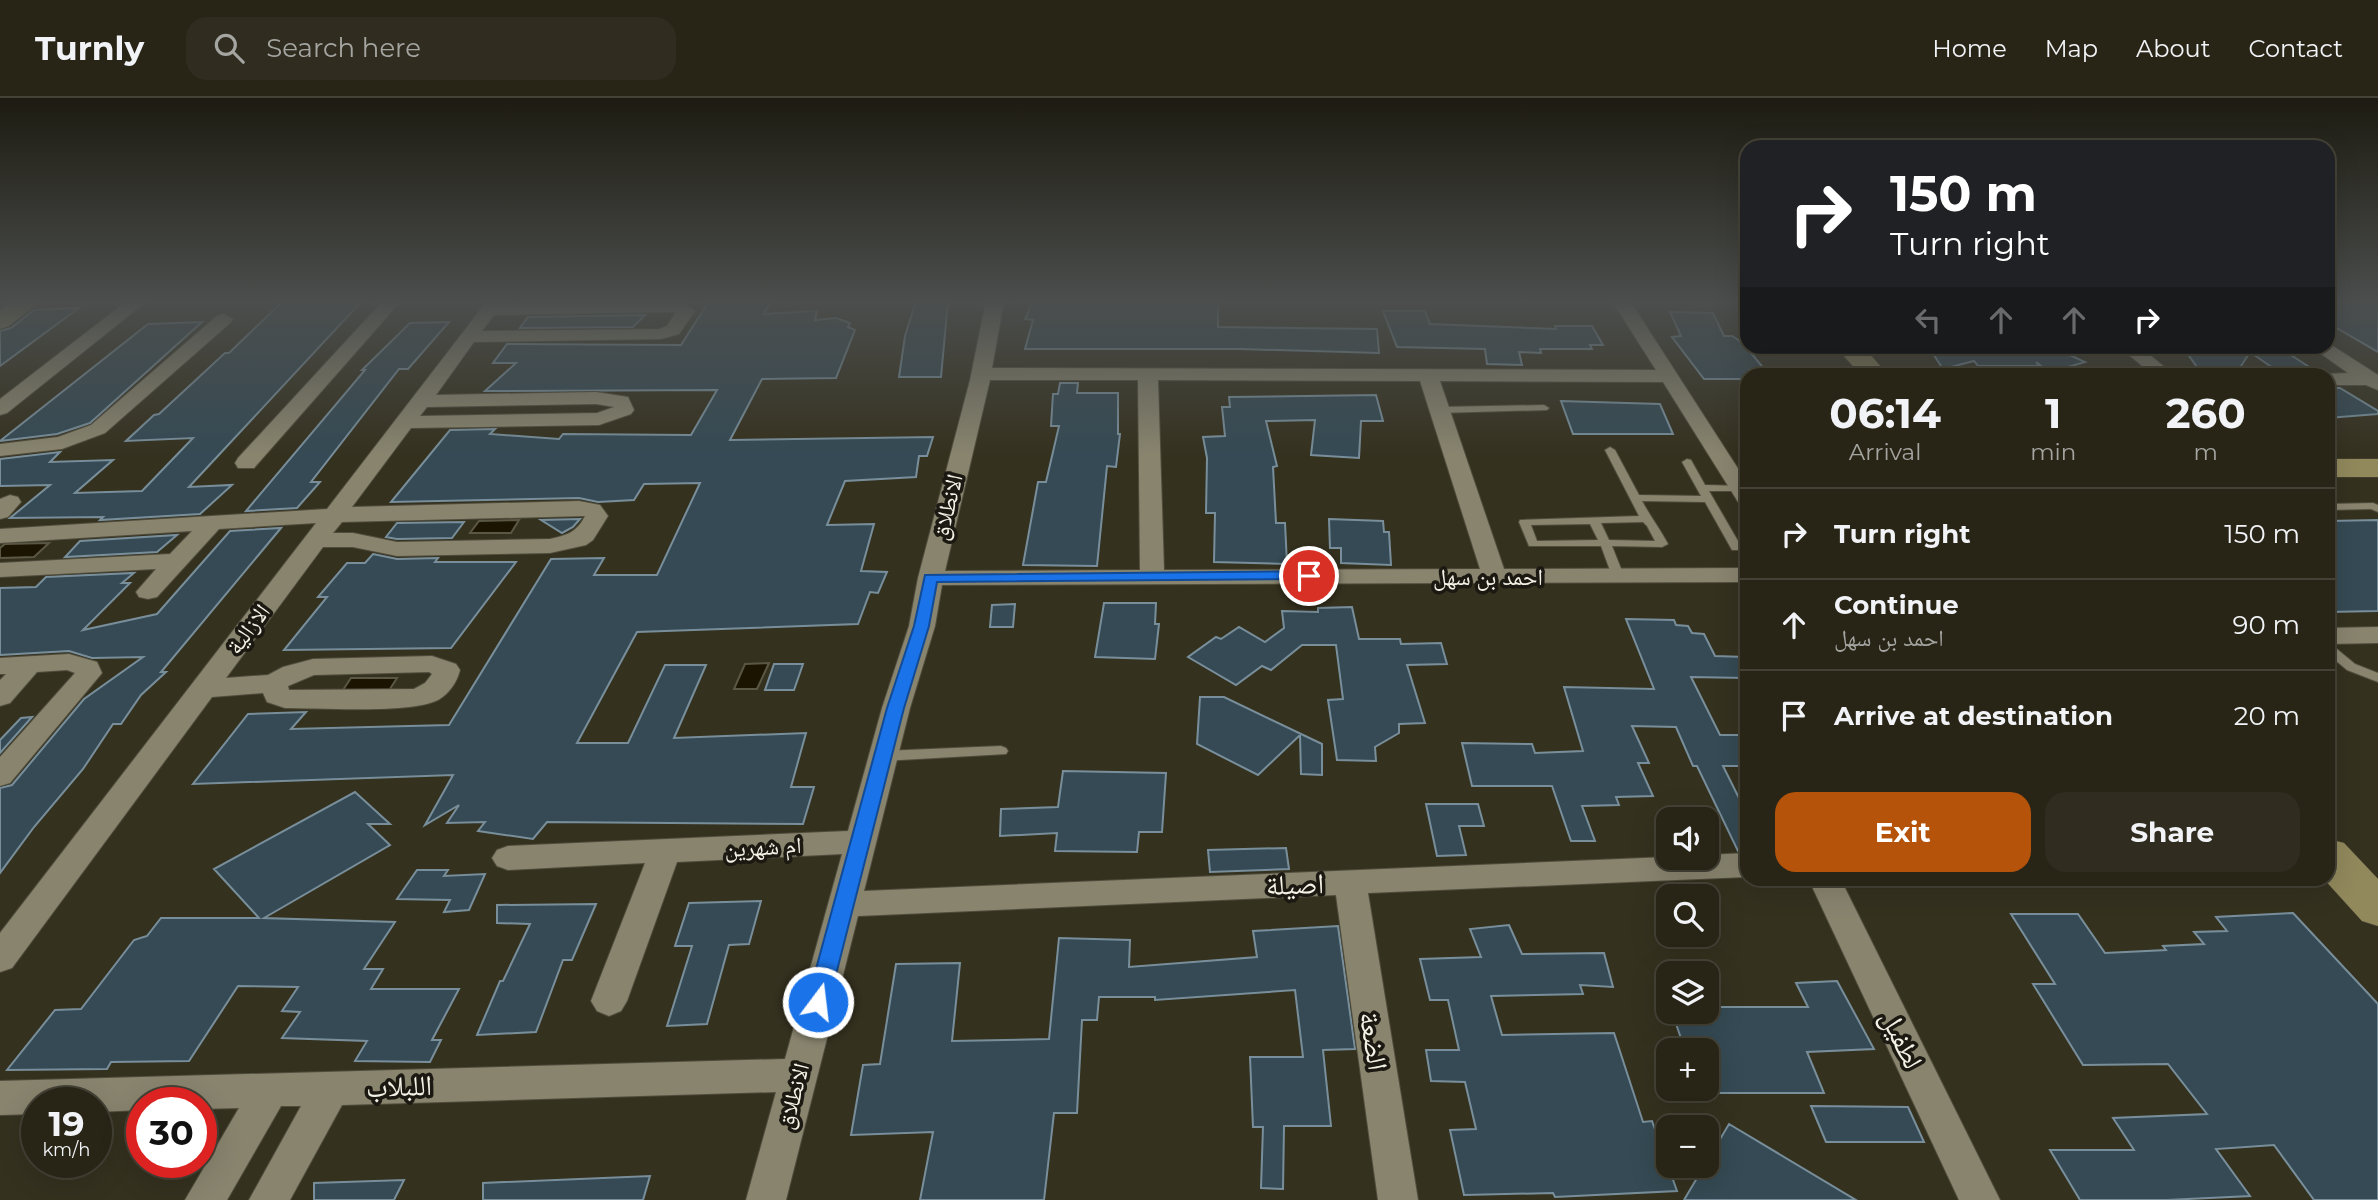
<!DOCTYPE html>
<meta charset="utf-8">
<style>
body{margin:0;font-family:Montserrat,"Noto Naskh Arabic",sans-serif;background:#302d20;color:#f1f3f6;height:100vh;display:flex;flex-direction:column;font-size:26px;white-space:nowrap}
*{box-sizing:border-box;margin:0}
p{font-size:23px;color:#a5a5a1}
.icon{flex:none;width:38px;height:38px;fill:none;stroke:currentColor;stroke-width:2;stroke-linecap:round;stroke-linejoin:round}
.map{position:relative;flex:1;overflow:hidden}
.details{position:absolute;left:1740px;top:270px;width:595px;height:518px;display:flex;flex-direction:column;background:#282517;border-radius:21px;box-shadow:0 7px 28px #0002,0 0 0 2px #444236}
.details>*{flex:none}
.guide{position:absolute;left:1740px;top:42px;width:595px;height:214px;border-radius:21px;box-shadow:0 7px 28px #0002,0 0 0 2px #444236;background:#202124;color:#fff;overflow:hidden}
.controls{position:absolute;left:1656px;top:709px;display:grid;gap:14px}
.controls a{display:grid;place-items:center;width:63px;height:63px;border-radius:14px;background:#282517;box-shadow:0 7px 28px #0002,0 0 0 2px #444236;font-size:35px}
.speed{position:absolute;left:21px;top:989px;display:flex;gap:14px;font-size:35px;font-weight:700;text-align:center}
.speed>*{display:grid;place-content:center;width:91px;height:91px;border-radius:50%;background:#282517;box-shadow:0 7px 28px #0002,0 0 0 2px #444236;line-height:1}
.speed small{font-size:18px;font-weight:400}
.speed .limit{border:10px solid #d22;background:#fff;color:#111}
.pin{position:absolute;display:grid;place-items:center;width:60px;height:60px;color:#fff;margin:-30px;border:4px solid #fff;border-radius:50%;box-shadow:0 2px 7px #0007}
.me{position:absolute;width:77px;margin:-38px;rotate:15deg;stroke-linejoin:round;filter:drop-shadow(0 0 5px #0008)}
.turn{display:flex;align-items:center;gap:24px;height:147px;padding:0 35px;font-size:32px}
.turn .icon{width:91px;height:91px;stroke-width:2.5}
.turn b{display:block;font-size:49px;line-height:60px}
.lanes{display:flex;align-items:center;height:66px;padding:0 35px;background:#0003;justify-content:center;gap:35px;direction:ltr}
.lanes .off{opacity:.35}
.eta{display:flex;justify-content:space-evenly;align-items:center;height:119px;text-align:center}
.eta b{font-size:42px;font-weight:700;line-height:49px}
.cta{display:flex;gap:14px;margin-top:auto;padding:14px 35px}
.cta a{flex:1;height:80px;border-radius:21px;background:#b45309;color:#fff;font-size:28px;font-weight:700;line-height:80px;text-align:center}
.cta a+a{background:#302d20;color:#f1f3f6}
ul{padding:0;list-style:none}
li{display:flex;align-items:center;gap:21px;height:91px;padding:0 35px;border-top:2px solid #444236}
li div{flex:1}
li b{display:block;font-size:26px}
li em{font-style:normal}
header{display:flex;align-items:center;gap:42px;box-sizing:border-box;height:98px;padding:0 35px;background:#282517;border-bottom:2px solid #444236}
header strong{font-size:33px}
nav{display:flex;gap:38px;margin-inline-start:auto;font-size:24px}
.search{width:490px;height:63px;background:#302d20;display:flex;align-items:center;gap:18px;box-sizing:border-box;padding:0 24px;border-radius:21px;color:#a5a5a1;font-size:26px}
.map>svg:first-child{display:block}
.water{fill:#1a1400;stroke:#5b5745;stroke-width:2}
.building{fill:#354a54;stroke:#788f9b;stroke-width:2}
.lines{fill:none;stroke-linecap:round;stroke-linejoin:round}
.lane-casing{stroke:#514d3d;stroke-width:2}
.street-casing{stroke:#514d3d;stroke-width:2}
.secondary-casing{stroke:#514d3d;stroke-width:1}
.lane{fill:#88846e;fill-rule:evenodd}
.street{fill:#88846e;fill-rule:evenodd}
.secondary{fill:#91885c;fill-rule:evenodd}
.route{fill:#1a73e8;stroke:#114b97;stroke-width:2}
.labels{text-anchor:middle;stroke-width:7;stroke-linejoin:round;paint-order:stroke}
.street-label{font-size:23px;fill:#f4f2e6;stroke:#1b1911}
.near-street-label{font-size:28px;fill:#f4f2e6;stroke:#1b1911}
</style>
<header>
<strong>Turnly</strong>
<div class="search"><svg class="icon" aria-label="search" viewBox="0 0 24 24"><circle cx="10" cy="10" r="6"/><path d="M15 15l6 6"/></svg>Search here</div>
<nav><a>Home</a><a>Map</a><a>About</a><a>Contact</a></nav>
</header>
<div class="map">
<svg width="2378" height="1102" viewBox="0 0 2378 1102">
<rect width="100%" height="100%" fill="#35311f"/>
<!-- water -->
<path class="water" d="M519,422L511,435H470L479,423Z
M49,445L34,459L0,460V450L5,446Z
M769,565L757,591H734L745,566Z
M351,580H397L388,594L341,595Z"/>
<!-- building -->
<path class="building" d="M283,203H362L189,389L232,387L200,416L100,422L103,419L10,420L50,387L0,388V361L60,354L50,364L113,362L75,395L142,393L193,340L126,343L154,317L159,316L225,255H229Z
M709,203H771L764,216L817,213L815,222L836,220L850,225L848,229L855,232L836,280L762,281L730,342L933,339L927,358H919L916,379L845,383L827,427L874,426L861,473L887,474L878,495L870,494L858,526L637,534L577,645H628L665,567H706L674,640L806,635L791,689H814L803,726L547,724L533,741L478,733L485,724L447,725L459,707L425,727L453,677L193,686L248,616L306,614L291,631L449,627L551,461L604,460L594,477H657L700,385L644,386L634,402L598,404L579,400L391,404L450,332L495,331L490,336L559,341L563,336L691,337L717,292L485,293L516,265H493L507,246L681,247Z
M916,203H948L941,279H899L905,238Z
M1033,203H1218V229L1377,231L1379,255L1241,251H1025L1033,222L1025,221Z
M2328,205H2378V254L2328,225Z
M79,210L0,268V233L11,230L34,212Z
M1383,213H1425L1430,226L1556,231L1555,228H1592L1603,247H1590L1592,251H1540L1541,255L1519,254L1522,267L1487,266L1485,251L1397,249Z
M1670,214L1713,215L1724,238H1732L1743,245L1765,272H1750L1753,276H1746V281H1704L1672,239L1681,238Z
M645,217L633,229L520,230L528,219Z
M202,224L90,325L57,336L0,343L148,226Z
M449,224L408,271H399L311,384H320L297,410L246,413L365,272H362L410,225Z
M1928,248H2020L2023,251H2057L2085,264L2058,272L2045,271L2036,264L2040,268H1978L1974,263L1943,271Z
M2182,248H2277L2320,276L2280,275L2250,254L2236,276L2197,269Z
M1060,285H1078L1077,295H1118V336H1120L1116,369L1107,368L1097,468L1023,467L1038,384H1046L1059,328H1051L1053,296H1058Z
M2328,290H2340L2378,313V316L2328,320Z
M1376,297L1383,323H1361L1359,360L1311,357L1315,322L1266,323L1277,368L1273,369L1276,425H1285L1287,466L1214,464L1215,415H1206L1207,360L1203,339L1225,338L1222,309H1230L1229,299Z
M1561,303L1660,306L1673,336H1573Z
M580,421L573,429L562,435L541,422Z
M1329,421L1383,423L1384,434H1389L1391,467L1341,465V450H1330Z
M2378,422V513L2328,514V423Z
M464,424L452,440L397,441L386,439L397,425Z
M281,430L161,574H166L141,597L121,626H113L83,671L34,729L0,775V690L12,687L84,601L143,559L92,560L69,553L0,557V490L36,489L46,479L134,475L122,485H130L83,532L157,516L230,433Z
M177,437L157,454L65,459L80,443Z
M373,456L397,461L438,460L435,464H516L451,550L284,552L327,499H318L347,465H365Z
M1104,505H1156L1155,526H1159L1155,561L1095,559Z
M1015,506L1013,529H990L992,507Z
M1352,509L1359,541H1400L1401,546L1441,545L1447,566L1407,567L1425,625L1399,626V635L1375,649L1376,663L1337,662L1328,602L1343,601L1336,547H1302L1271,572L1262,568L1236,587L1188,559L1216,539L1221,541L1239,529L1265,544L1284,530L1282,513L1318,514V510Z
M1626,521L1674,522L1676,527L1688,528L1692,535L1704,536L1715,558L1746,559V580L1691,579L1720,637H1746V668H1723L1746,714V753H1738L1697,668H1693L1676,629L1632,628L1649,665H1638L1653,698L1616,699L1619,707L1582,708L1595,743H1571L1552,688H1472L1462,645L1532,646L1535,655L1583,653L1564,589L1654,591Z
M774,566H803L794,592H765Z
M1200,599H1224L1322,646V677L1301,676L1300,637L1258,677L1197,646Z
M32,619L0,655V642L21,620Z
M1063,673L1166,675L1162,734H1139L1137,754L1055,753L1057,735L1000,738L1001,711L1058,709Z
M355,694L390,726H368L390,747L264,820L395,824L364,871H383L371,891H459L432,942H441L430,964L355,963L367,943L282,940L300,914L282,913L298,889L238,888L189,963L111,964L107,971L7,972L55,912L81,911L134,842L147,838L161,820H259L214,771Z
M1426,706H1478L1484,728H1459L1466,757L1437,758Z
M1286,750L1289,771L1210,774L1208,752Z
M417,772H448L444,778L485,776L469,812L444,814L450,802L397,801Z
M761,803L749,846L729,847L707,926L667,928L692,848H675L689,805Z
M596,806L572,862H563L536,934L477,937L500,883H503L530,826L497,825V807Z
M2293,815L2378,906V1102H2314L2274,1047L2216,1051L2250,1098L2167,1102H2080L2050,1052H2134L2113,1020L2207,1016L2168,966L2083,967L2033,886H2055L2011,816H2078L2105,855L2166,852L2163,848L2204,846L2194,834L2227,833L2216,819Z
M1509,827L1522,856L1604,855L1613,889L1580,887L1583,896L1491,898L1502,937L1614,935L1643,1024L1652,1023L1677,1093L1555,1099L1553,1095L1464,1097L1450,1032L1476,1031L1465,984L1431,983L1426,952H1459L1448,902H1430L1420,861L1481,859L1470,831Z
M1338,828L1355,951L1323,952L1331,1028H1284L1283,1091L1261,1090L1263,1029H1253L1250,959H1303L1295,892L1155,902V899H1099L1097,922H1082L1077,1015H1054L1044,1102H920L933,1034L851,1037L863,967L880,966L896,866L960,865L952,943L1049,941L1059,840L1130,842L1129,869L1257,859L1253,833Z
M1837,883L1874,951L1807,954L1824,995H1706V952H1685L1672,914H1706V909H1808L1796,885Z
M1811,1008L1908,1009L1924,1044H1826Z
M1729,1026L1856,1102H1684Z
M650,1078L643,1102H483V1085Z
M404,1082L394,1102H314V1085Z"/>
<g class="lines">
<!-- lane casing -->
<g class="lane-casing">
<path id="lane" d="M1544,307L1549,310L1547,312L1439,315L1434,312L1439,309Z
M1610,349L1615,352L1639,397L1701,398L1682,364L1687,361L1691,362L1705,387L1745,388V392L1741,393H1709L1742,450L1740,452H1732L1705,404L1642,403C1650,418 1660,431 1668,446L1662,449L1612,448L1624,478L1622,480H1614L1612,478L1601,448H1529L1519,424L1520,422L1639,418L1605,352ZM1643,424L1647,428L1655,443L1609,442L1601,425ZM1590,426L1598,442L1537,443L1531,427Z
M2373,405L2378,407V414L2371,411L2328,412V406Z
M2328,546L2332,547L2355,566L2378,575V584L2347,572L2328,556Z
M1001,648L1006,650L1008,653L1006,656L883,663L878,661L876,658L878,655L883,653Z"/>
</g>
<!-- street casing -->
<g class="street-casing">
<path id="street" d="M127,203H147L7,315L0,317V301Z
M383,203H401L254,370H238L235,365L238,360Z
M487,203H505L502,207L680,204L695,213L679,236L661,241L474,244L436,297L596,294L628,299L634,312L631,316L599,327L411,330L352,409L579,403L600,407L608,418L593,442L586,447L550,455L397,458L353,449H323L226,580L268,577L283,569L313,561L432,558L456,566L460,572C457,584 449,596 438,602C410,616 320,610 285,610L267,604L263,595L212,599L12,870L0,874V835L316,425L219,431L157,499L148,501L139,499L136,494L156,471L0,479V465L170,456L192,433L0,445V431L327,411ZM676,214L667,228L659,231L482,233L494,217ZM596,306L614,309L597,315L420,318L427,309ZM585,418C577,434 568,437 550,441L397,444L353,435H333L342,424ZM429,574L432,576L425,585L414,591L289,592L288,588L314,577Z
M986,203H1004L992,270L1656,272L1612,203H1630L1746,383V406L1738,404L1735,399L1663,284L1440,283L1504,471L1746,470V484L942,487L935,528L910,610L864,793L1668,759L1706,760V757L1746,755V779L1368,795L1418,1102H1378L1336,797L858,818L786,1102H746L776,994L342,1007L290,1102H249L301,1008H281L227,1102H185L239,1010L201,1011V1004H142V1012L96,1014V1004H37V1016L0,1017V983L785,961L842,756L677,764L627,903L621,913L609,918L597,913L591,903L645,765L508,772L497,768L492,760L497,752L508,748L848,733L882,610L909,528L918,480L970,282ZM990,282H1138L1140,472L945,473ZM1158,282L1420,283L1480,471L1164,472Z
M224,216L233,221L230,225L105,335L62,351L0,358V346L58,339L91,327L218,217Z
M2328,245L2378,277V292L2366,287H2328V276H2323L2348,275L2310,248H2328Z
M2118,248H2139L2173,276H2152Z
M10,397L18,399L21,404L8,419L0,421V401Z
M2378,529V545L2328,546V530Z
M69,556L97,564L102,575L10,685L0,688V659L75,575L67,572L37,574L10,605L0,608V582L6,576H0V560Z
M1808,780H1840L2000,1102H1959Z"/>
</g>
<!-- secondary casing -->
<g class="secondary-casing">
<path id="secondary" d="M13,203H41L9,228L0,231V212Z
M1835,248H1863L1887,276H1860Z
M2328,361H2378V379H2328Z
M2328,741L2344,745L2378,781V828L2362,823L2323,780H2328Z"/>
</g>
<!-- lane -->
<use href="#lane" class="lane"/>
<!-- street -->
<use href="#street" class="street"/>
<!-- secondary -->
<use href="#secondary" class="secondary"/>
</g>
<!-- sky -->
<linearGradient id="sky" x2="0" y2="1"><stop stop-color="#1d1b11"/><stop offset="0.57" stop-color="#4b4e4d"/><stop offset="1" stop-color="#4b4e4d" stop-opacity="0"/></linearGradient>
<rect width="2378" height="357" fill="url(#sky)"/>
<!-- route -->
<path class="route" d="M1309,473L1317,478L1315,481L937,484L929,528L904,610L829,904L826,910L818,912L811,910L807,904L887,610L914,528L925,477Z"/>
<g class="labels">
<!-- street labels -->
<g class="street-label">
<text transform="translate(947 409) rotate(-76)" y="8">الانطلاق</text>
<text x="1488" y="487">احمد بن سهل</text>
<text transform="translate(248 531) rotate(-53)" y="8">الازالية</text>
<text transform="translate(763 749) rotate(-3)" y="8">ام شهرين</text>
<text transform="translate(793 998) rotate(-75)" y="8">الانطلاق</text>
</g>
<!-- near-street labels -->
<g class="near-street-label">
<text transform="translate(1295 786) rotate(-2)" y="10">اصيلة</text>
<text transform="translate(1902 941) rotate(64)" y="10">لطفيل</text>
<text transform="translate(1374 943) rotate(81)" y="10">الضعة</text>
<text transform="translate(399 988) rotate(-2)" y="10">اللبلاب</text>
</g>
</g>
</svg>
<div class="controls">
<a><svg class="icon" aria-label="sound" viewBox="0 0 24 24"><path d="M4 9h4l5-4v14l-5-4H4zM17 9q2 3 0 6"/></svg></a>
<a><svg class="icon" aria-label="search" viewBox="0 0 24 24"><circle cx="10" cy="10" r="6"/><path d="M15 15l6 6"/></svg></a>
<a><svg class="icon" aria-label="layers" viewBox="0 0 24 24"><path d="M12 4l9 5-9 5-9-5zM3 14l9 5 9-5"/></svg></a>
<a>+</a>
<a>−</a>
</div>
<div class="speed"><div>19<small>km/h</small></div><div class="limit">30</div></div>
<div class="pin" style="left:1309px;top:478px;background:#d93025"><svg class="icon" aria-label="arrive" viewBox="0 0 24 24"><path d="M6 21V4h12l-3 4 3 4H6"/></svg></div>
<svg class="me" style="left:818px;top:904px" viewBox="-20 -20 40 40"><circle r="17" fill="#1a73e8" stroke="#fff" stroke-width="3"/><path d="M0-11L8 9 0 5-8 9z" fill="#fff"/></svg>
<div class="guide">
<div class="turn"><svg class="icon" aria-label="right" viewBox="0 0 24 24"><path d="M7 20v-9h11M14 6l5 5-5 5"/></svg><div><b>150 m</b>Turn right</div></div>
<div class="lanes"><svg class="icon off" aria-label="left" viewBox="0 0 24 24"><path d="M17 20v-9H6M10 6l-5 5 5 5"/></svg><svg class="icon off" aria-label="ahead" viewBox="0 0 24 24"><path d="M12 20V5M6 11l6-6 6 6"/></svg><svg class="icon off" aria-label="ahead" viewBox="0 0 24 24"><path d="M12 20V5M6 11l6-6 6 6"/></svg><svg class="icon" aria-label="right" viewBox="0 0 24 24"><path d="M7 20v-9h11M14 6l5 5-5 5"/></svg></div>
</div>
<section class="details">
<div class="eta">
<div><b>06:14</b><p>Arrival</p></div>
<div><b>1</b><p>min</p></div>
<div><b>260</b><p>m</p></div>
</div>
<ul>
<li><svg class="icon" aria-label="right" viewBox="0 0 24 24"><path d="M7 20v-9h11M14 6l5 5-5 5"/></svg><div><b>Turn right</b></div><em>150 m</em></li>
<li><svg class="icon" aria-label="ahead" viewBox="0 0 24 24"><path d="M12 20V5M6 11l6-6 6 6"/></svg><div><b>Continue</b><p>احمد بن سهل</p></div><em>90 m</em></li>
<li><svg class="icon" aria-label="arrive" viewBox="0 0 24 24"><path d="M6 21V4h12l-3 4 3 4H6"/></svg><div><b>Arrive at destination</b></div><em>20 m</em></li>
</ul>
<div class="cta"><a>Exit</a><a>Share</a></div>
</section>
</div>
